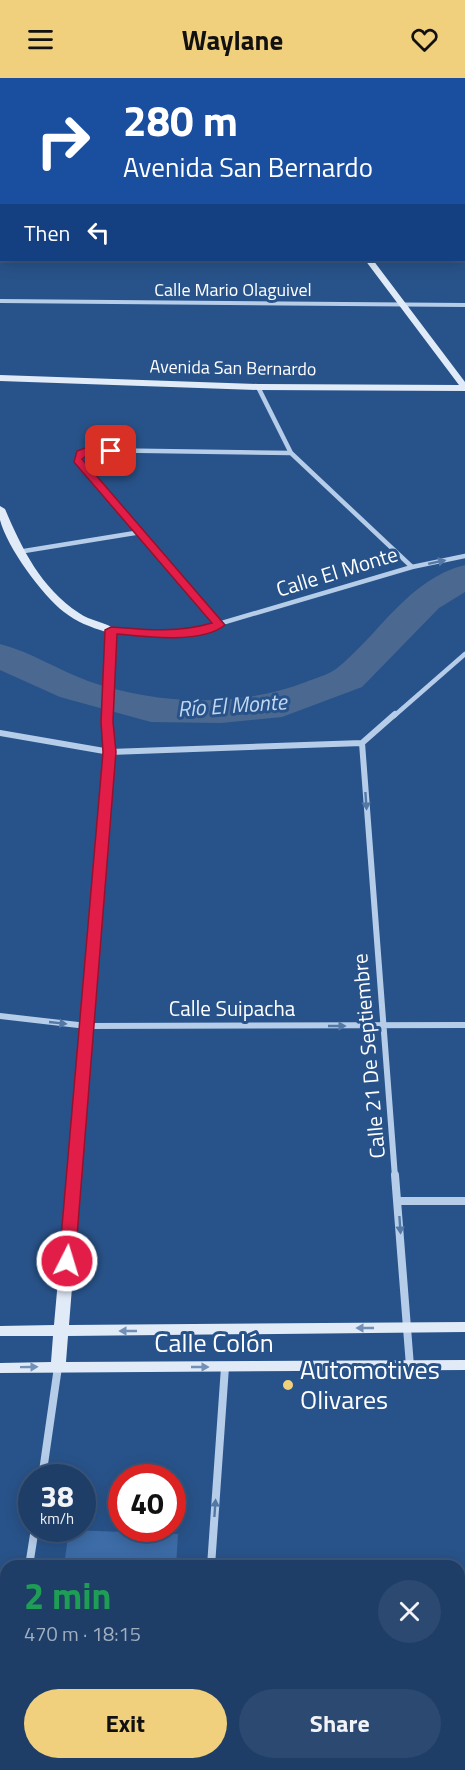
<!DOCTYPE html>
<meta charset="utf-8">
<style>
body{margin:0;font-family:"Titillium Web",sans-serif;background:#2b4971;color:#f1f3f6;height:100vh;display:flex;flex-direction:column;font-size:22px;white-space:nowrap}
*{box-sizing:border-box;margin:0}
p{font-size:20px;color:#a1aec0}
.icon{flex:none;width:33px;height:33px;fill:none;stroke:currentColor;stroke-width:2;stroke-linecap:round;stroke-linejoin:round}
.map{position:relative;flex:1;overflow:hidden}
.panel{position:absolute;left:0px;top:1482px;width:465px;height:210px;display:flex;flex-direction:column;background:#1e3e68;border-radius:18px 18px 0 0;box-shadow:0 3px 15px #0003,0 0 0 2px #3c577c}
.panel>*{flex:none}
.guide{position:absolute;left:0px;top:0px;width:465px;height:183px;box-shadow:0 3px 15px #0003,0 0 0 2px #3c577c;background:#1a4fa0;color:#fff;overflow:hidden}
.speed{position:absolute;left:18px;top:1386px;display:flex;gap:12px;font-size:30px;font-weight:700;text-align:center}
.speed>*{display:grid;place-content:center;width:78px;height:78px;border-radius:50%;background:#1e3e68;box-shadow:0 3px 15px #0003,0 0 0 2px #3c577c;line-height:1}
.speed small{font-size:15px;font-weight:400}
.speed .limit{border:9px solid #d22;background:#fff;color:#111}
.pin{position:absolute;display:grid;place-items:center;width:51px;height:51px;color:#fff;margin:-26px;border-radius:12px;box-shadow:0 3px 9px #0006}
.me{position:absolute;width:66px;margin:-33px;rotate:5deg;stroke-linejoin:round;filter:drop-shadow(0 0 4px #0008)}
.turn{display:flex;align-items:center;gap:21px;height:126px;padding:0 24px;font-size:27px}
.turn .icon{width:78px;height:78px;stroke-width:2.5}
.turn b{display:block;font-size:42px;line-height:51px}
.then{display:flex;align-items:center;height:57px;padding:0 24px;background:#0003;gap:12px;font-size:22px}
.round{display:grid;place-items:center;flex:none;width:63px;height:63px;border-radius:32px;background:#2b4971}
.headline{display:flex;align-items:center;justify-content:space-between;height:102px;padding:0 24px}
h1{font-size:36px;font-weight:700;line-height:45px;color:#1e9e55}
.action{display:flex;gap:12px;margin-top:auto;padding:12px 24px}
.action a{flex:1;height:69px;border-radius:36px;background:#f1d07d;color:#111;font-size:24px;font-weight:700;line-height:69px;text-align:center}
.action a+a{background:#2b4971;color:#f1f3f6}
header{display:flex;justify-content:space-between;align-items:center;height:78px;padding:0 24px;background:#f1d07d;color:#111;font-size:27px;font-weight:700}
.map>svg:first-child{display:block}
.green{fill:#3d6ca7}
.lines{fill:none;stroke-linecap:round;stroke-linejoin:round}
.river{fill:#4b6990;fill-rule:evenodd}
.street-far3{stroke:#b6cde9;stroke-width:4}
.street-far2{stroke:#b6cde9;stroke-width:4.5}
.street-far1{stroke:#b6cde9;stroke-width:6}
.street{stroke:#b6cde9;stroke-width:8}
.secondary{fill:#e1ebf8;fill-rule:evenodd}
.oneway{fill:#5378a6}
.oneway2{fill:#7290b6}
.route{fill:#e11d48;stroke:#92132f;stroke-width:1.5}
.poi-dot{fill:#f1d07d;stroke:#28538a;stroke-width:2}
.labels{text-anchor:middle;stroke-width:6;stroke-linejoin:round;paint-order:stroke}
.far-street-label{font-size:18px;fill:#fff;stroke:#28538a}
.street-label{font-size:21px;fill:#fff;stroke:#28538a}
.water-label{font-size:22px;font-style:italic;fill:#c2d7f0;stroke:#28538a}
.near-street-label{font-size:26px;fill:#fff;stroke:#28538a}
.near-poi-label{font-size:26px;fill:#fff;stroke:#28538a;text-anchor:start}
</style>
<header><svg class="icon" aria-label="menu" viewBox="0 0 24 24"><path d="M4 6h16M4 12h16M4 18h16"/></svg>Waylane<svg class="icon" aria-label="heart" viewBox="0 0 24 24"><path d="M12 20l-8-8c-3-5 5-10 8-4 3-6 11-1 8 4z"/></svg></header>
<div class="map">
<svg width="465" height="1692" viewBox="0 0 465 1692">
<rect width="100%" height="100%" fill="#28538a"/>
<!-- green -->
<path class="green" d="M69,1452L178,1456L176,1488H64Z"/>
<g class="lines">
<!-- river -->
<path class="river" d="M465,487V514L439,530L362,609L282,639L221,645L151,644L60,619L0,592V566C31,574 58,592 88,603C157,627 238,630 306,604C315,600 328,597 336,591C379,557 408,501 465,487Z"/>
<!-- street-far3 -->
<path class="street-far3" d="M0,223L465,227"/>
<!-- street-far2 -->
<path class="street-far2" d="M258,309L291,375L412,489
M18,474L141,454
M219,547L77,382L81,375L88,372L291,375
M111,552L161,557L188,555L412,489L465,478
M394,638L465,576"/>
<!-- street-far1 -->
<path class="street-far1" d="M0,655L110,674L362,665L395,636
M362,665L395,1099
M0,938L87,948L465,947"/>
<!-- street -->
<path class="street" d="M395,1097L410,1288
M398,1123H465
M42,1400L58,1289
M29,1488L35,1450
M211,1488L225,1289
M0,1580H6
M0,1683L6,1645
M197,1686V1692"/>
<!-- secondary -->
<path class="secondary" d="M234,0H240L241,2H235Z
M0,128H2V132H0Z
M365,182H373L465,304V313L258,312L0,303V297L258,306L459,307Z
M0,428L5,431C22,471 41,510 79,535C90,543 106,544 116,552L112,644L115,674L69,1247L465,1244V1254L68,1258L66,1284L465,1282V1292L0,1295V1285L51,1284L53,1258H0V1248L54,1247L105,674L102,644L106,554C90,549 77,544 64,534C42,517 7,469 0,442C0,438 0,433 0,428Z"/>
</g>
<!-- one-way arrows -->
<defs><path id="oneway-solid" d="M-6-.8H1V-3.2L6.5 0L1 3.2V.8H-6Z" transform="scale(1.5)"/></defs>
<g class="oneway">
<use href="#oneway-solid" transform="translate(437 484) rotate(-12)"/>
<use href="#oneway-solid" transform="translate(366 723) rotate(86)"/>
<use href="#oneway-solid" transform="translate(58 945) rotate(6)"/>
<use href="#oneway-solid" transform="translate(337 948)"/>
<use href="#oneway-solid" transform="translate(400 1147) rotate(86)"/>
<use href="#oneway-solid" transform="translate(215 1430) rotate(-86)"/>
</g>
<g class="oneway2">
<use href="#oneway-solid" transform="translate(365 1250) rotate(180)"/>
<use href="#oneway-solid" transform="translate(128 1253) rotate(180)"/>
<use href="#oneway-solid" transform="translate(29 1289) rotate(-1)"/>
<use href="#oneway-solid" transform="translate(200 1289)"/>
</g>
<!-- route -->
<path class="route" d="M88,369L114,370V375H90L82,381L225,547C202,566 145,559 117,556L113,644L116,674L75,1183L67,1188L59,1183L103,674L101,644L105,552L111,549C147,552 177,555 212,545L74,384L77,373Z"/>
<!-- markers -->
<circle class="poi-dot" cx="288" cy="1307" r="6"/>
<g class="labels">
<!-- far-street labels -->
<g class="far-street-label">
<text x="233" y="218">Calle Mario Olaguivel</text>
<text transform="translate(233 290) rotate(1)" y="6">Avenida San Bernardo</text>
</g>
<!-- street labels -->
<g class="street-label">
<text transform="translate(337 494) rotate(-17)" y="7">Calle El Monte</text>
<text x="232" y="938">Calle Suipacha</text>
<text transform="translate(369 978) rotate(-95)" y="7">Calle 21 De Septiembre</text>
</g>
<!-- water labels -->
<g class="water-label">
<text transform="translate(232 627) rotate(-4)" y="8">Río El Monte</text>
</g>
<!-- near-street labels -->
<g class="near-street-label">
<text x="214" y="1274">Calle Colón</text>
</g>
<!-- near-poi labels -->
<g class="near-poi-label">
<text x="300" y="1301">Automotives<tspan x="300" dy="30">Olivares</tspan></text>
</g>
</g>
</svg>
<div class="speed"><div>38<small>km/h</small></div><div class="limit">40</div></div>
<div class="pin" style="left:111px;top:373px;background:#d93025"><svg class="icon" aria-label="arrive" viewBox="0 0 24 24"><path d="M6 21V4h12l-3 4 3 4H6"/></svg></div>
<svg class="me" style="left:67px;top:1183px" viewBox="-20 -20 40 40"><circle r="17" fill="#e11d48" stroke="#fff" stroke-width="3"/><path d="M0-11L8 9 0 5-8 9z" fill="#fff"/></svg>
<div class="guide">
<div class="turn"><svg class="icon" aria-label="right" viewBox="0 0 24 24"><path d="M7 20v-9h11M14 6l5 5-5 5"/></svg><div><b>280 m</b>Avenida San Bernardo</div></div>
<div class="then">Then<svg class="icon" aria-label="left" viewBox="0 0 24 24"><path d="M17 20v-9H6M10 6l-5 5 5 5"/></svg></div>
</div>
<section class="panel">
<div class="headline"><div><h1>2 min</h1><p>470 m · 18:15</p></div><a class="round"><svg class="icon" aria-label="close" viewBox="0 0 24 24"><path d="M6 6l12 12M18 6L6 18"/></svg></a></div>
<div class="action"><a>Exit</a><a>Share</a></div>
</section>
</div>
